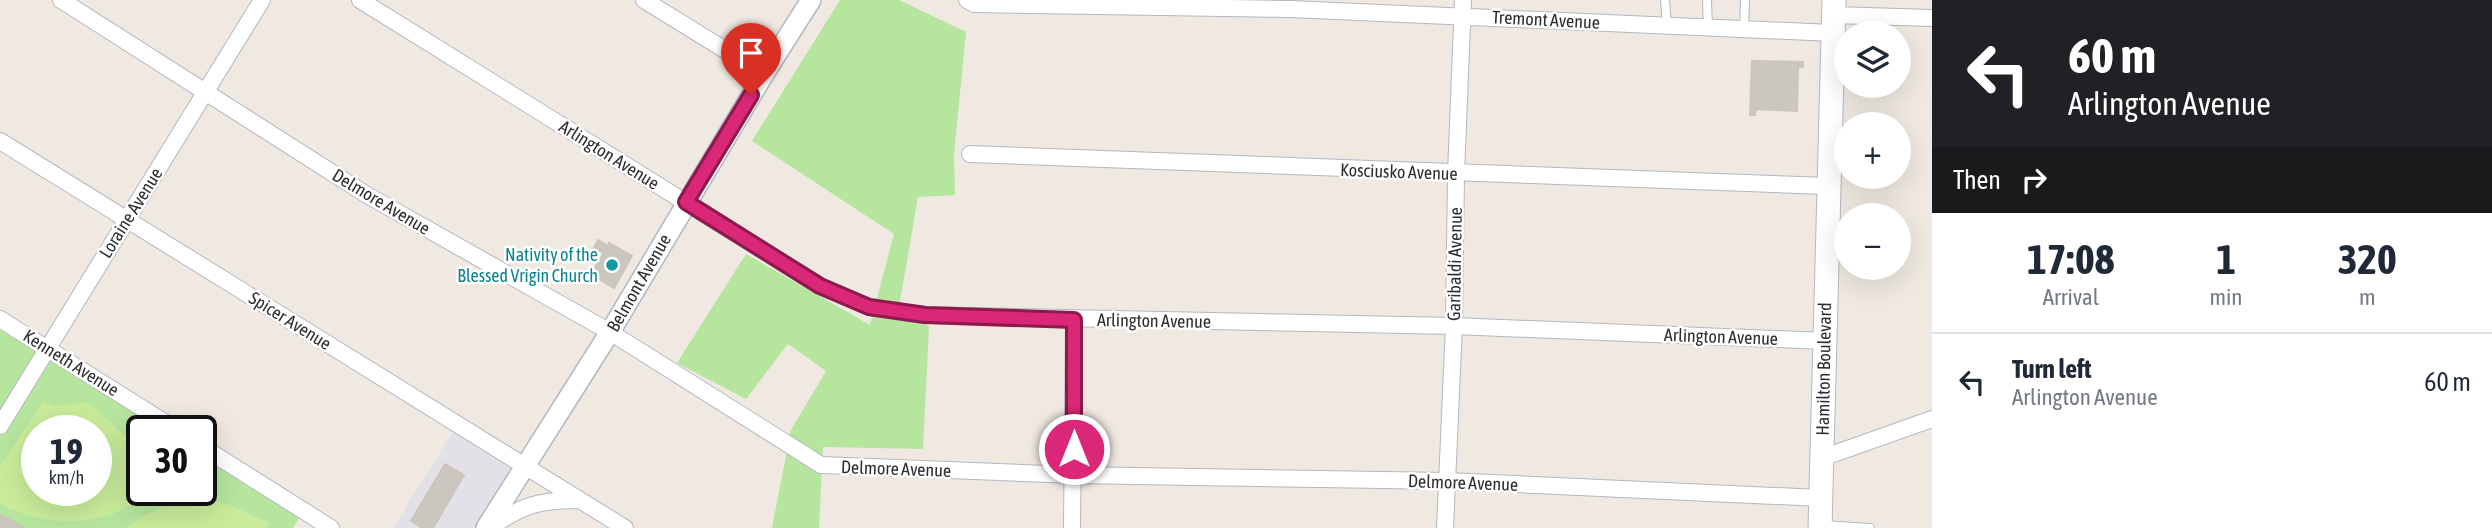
<!DOCTYPE html>
<meta charset="utf-8">
<style>
body{margin:0;font-family:"Asap Condensed",sans-serif;background:#f6f6f7;color:#1f2937;height:100vh;display:flex;flex-direction:column;font-size:26px;white-space:nowrap}
*{box-sizing:border-box;margin:0}
p{font-size:23px;color:#747a83}
.icon{flex:none;width:38px;height:38px;fill:none;stroke:currentColor;stroke-width:2;stroke-linecap:round;stroke-linejoin:round}
.map{position:relative;flex:1;overflow:hidden}
.drawer{display:flex;flex-direction:column;background:#fff;width:560px}
.drawer>*{flex:none}
.guide{background:#202124;color:#fff;overflow:hidden}
.controls{position:absolute;left:1834px;top:21px;display:grid;gap:14px}
.controls a{display:grid;place-items:center;width:77px;height:77px;border-radius:50%;background:#fff;box-shadow:0 7px 28px #0002;font-size:35px}
.speed{position:absolute;left:21px;top:415px;display:flex;gap:14px;font-size:35px;font-weight:700;text-align:center}
.speed>*{display:grid;place-content:center;width:91px;height:91px;border-radius:50%;background:#fff;box-shadow:0 7px 28px #0002;line-height:1}
.speed small{font-size:18px;font-weight:400}
.speed .limit{border:4px solid #111;border-radius:10px;background:#fff;color:#111}
.pin{position:absolute;display:grid;place-items:center;width:60px;height:60px;color:#fff;margin:-72px -30px;border-radius:50% 50% 50% 0;rotate:-45deg;box-shadow:0 0 7px #0007}
.pin .icon{rotate:45deg}
.me{position:absolute;width:77px;margin:-38px;rotate:0deg;stroke-linejoin:round;filter:drop-shadow(0 0 5px #0008)}
.turn{display:flex;align-items:center;gap:24px;height:147px;padding:0 21px;font-size:32px}
.turn .icon{width:91px;height:91px;stroke-width:2.5}
.turn b{display:block;font-size:49px;line-height:60px}
.then{display:flex;align-items:center;height:66px;padding:0 21px;background:#0003;gap:14px;font-size:26px}
.eta{display:flex;justify-content:space-evenly;align-items:center;height:119px;text-align:center}
.eta b{font-size:42px;font-weight:700;line-height:49px}
ul{padding:0;list-style:none}
li{display:flex;align-items:center;gap:21px;height:98px;padding:0 21px;border-top:2px solid #e0e1e3}
li div{flex:1}
li b{display:block;font-size:26px}
li em{font-style:normal}
main{display:flex;flex:1;min-height:0}
.map>svg:first-child{display:block}
.industrial{fill:#e3e1e8}
.green{fill:#b6e59e;fill-rule:evenodd}
.pitch{fill:#c9ec9a;fill-rule:evenodd}
.building{fill:#cbc7bf;stroke:#cbc5ba;stroke-width:2}
.lines{fill:none;stroke-linecap:round;stroke-linejoin:round}
.service-casing{stroke:#b4b7c1;stroke-width:10}
.minor-casing{stroke:#b4b7c1;stroke-width:18}
.tertiary-casing{stroke:#b4b7c1;stroke-width:22}
.secondary-casing{stroke:#b4b7c1;stroke-width:25}
.service{stroke:#fff;stroke-width:8}
.minor{stroke:#fff;stroke-width:16}
.tertiary{stroke:#fff;stroke-width:19}
.secondary{stroke:#fff;stroke-width:23}
.route-casing{stroke:#8e194d;stroke-width:18}
.route{stroke:#db2777;stroke-width:12}
.culture-dot{fill:#0f9aa8;stroke:#fff;stroke-width:2.5}
.labels{text-anchor:middle;stroke-width:5;stroke-linejoin:round;paint-order:stroke}
.street-label{font-size:18px;fill:#2e2e2e;stroke:#fff}
.culture-label{font-size:18px;fill:#0d838f;stroke:#fff;text-anchor:end}
</style>
<main>
<div class="map">
<svg width="1932" height="528" viewBox="0 0 1932 528">
<rect width="100%" height="100%" fill="#efe9e1"/>
<!-- industrial -->
<path class="industrial" d="M457,425L518,464L478,528H393Z"/>
<!-- green -->
<path class="green" d="M840,0H899L966,32L954,154L955,195L918,197L900,301L929,326L923,449L823,447L819,528H772L791,430L826,371L788,344L746,399L677,363L746,254L870,325L894,234L752,141Z
M0,330L166,430H142V490H201V452L302,513L293,528H0ZM37,430H96V490H37Z"/>
<!-- pitch -->
<path class="pitch" d="M43,402L54,406L88,402L135,445L142,457V490H150L146,496C102,528 47,528 0,504V466ZM37,430H96V490H37Z
M213,501L230,505L269,523L266,528H126C156,506 177,502 213,501Z"/>
<!-- building -->
<path class="building" d="M1752,61L1803,62V67L1798,68L1797,111L1756,109L1755,115H1750Z
M598,240L608,246L609,243L632,256L614,288L591,274L604,253L594,248Z
M445,464L464,475L433,528H422L411,521Z
M0,514L25,528H0Z"/>
<g class="lines">
<!-- service casing -->
<g class="service-casing">
<path id="service" d="M1665,0L1667,25
M1707,0L1708,27
M1744,29L1745,0
M1823,525L1870,528"/>
</g>
<!-- minor casing -->
<g class="minor-casing">
<path id="minor" d="M61,0L367,195L610,332L821,465L1074,475L1447,481L1821,498
M360,0L820,286L869,307L925,315L1454,326L1825,341
M644,0L764,74
M967,0L974,4L1291,9L1832,33
M1833,15L1932,18
M0,141L625,528
M970,154L1828,186
M0,319L177,430
M0,426L262,0
M201,446L331,528
M1822,458L1932,419
M490,528C522,505 539,500 578,500
M1072,528L1074,319
M1445,528L1454,326L1456,174L1463,0"/>
</g>
<!-- tertiary casing -->
<g class="tertiary-casing">
<path id="tertiary" d="M486,528L610,332L764,74L811,0"/>
</g>
<!-- secondary casing -->
<g class="secondary-casing">
<path id="secondary" d="M1820,528L1834,0"/>
</g>
<!-- service -->
<use href="#service" class="service"/>
<!-- minor -->
<use href="#minor" class="minor"/>
<!-- tertiary -->
<use href="#tertiary" class="tertiary"/>
<!-- secondary -->
<use href="#secondary" class="secondary"/>
</g>
<g class="lines">
<!-- route casing -->
<g class="route-casing">
<path id="route" d="M751,95L686,202L820,286L869,307L925,315L1074,320V449"/>
</g>
<!-- route -->
<use href="#route" class="route"/>
</g>
<!-- markers -->
<circle class="culture-dot" cx="612" cy="265" r="7"/>
<g class="labels">
<!-- street labels -->
<g class="street-label">
<text transform="translate(1546 20) rotate(3)" y="6">Tremont Avenue</text>
<text transform="translate(609 155) rotate(32)" y="6">Arlington Avenue</text>
<text transform="translate(1399 172) rotate(2)" y="6">Kosciusko Avenue</text>
<text transform="translate(381 202) rotate(31)" y="6">Delmore Avenue</text>
<text transform="translate(131 213) rotate(-58)" y="6">Loraine Avenue</text>
<text transform="translate(1455 264) rotate(-89)" y="6">Garibaldi Avenue</text>
<text transform="translate(639 283) rotate(-60)" y="6">Belmont Avenue</text>
<text transform="translate(290 321) rotate(32)" y="6">Spicer Avenue</text>
<text transform="translate(1154 321) rotate(1)" y="6">Arlington Avenue</text>
<text transform="translate(1721 337) rotate(2)" y="6">Arlington Avenue</text>
<text transform="translate(71 363) rotate(32)" y="6">Kenneth Avenue</text>
<text transform="translate(1824 369) rotate(-89)" y="6">Hamilton Boulevard</text>
<text transform="translate(896 469) rotate(2)" y="6">Delmore Avenue</text>
<text transform="translate(1463 483) rotate(2)" y="6">Delmore Avenue</text>
</g>
<!-- culture labels -->
<g class="culture-label">
<text x="598" y="261">Nativity of the<tspan x="598" dy="21">Blessed Vrigin Church</tspan></text>
</g>
</g>
</svg>
<div class="controls">
<a><svg class="icon" aria-label="layers" viewBox="0 0 24 24"><path d="M12 4l9 5-9 5-9-5zM3 14l9 5 9-5"/></svg></a>
<a>+</a>
<a>−</a>
</div>
<div class="speed"><div>19<small>km/h</small></div><div class="limit">30</div></div>
<div class="pin" style="left:751px;top:95px;background:#d93025"><svg class="icon" aria-label="arrive" viewBox="0 0 24 24"><path d="M6 21V4h12l-3 4 3 4H6"/></svg></div>
<svg class="me" style="left:1074px;top:449px" viewBox="-20 -20 40 40"><circle r="17" fill="#db2777" stroke="#fff" stroke-width="3"/><path d="M0-11L8 9 0 5-8 9z" fill="#fff"/></svg>
</div>
<section class="drawer">
<div class="guide">
<div class="turn"><svg class="icon" aria-label="left" viewBox="0 0 24 24"><path d="M17 20v-9H6M10 6l-5 5 5 5"/></svg><div><b>60 m</b>Arlington Avenue</div></div>
<div class="then">Then<svg class="icon" aria-label="right" viewBox="0 0 24 24"><path d="M7 20v-9h11M14 6l5 5-5 5"/></svg></div>
</div>
<div class="eta">
<div><b>17:08</b><p>Arrival</p></div>
<div><b>1</b><p>min</p></div>
<div><b>320</b><p>m</p></div>
</div>
<ul>
<li><svg class="icon" aria-label="left" viewBox="0 0 24 24"><path d="M17 20v-9H6M10 6l-5 5 5 5"/></svg><div><b>Turn left</b><p>Arlington Avenue</p></div><em>60 m</em></li>
</ul>
</section>
</main>
